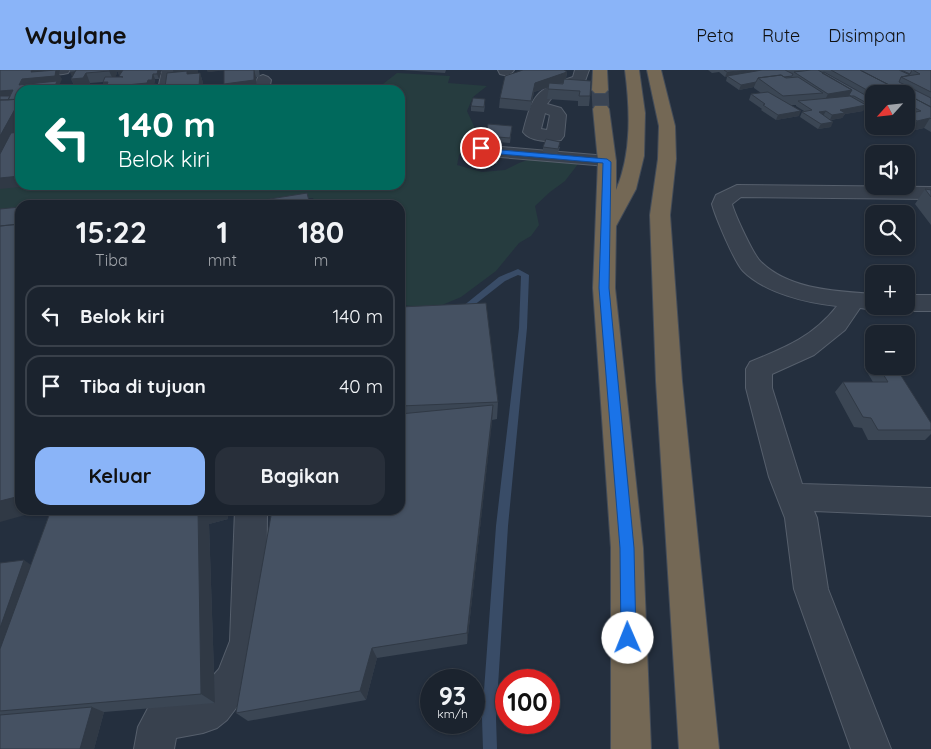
<!DOCTYPE html>
<html lang="id">
<meta charset="utf-8">
<style>
body{margin:0;font-family:Quicksand,sans-serif;background:#282f3a;color:#f1f3f6;height:100vh;display:flex;flex-direction:column;font-size:19px;white-space:nowrap}
*{box-sizing:border-box;margin:0}
p{font-size:16px;color:#a0a4aa}
.icon{flex:none;width:28px;height:28px;fill:none;stroke:currentColor;stroke-width:2;stroke-linecap:round;stroke-linejoin:round}
.map{position:relative;flex:1;overflow:hidden}
.sheet{position:absolute;left:15px;top:130px;width:390px;height:315px;display:flex;flex-direction:column;background:#1b232e;border-radius:15px;box-shadow:0 1px 4px #0004,0 0 0 1px #39404a}
.sheet>*{flex:none}
.hud{position:absolute;left:15px;top:15px;width:390px;height:105px;border-radius:15px;box-shadow:0 1px 4px #0004,0 0 0 1px #39404a;background:#00695c;color:#fff;overflow:hidden}
.needle{width:32px;rotate:243deg}
.buttons{position:absolute;left:865px;top:15px;display:grid;gap:10px}
.buttons a{display:grid;place-items:center;width:50px;height:50px;border-radius:10px;background:#1b232e;box-shadow:0 1px 4px #0004,0 0 0 1px #39404a;font-size:25px}
.speed{position:absolute;left:420px;top:599px;display:flex;gap:10px;font-size:25px;font-weight:700;text-align:center}
.speed>*{display:grid;place-content:center;width:65px;height:65px;border-radius:50%;background:#1b232e;box-shadow:0 1px 4px #0004,0 0 0 1px #39404a;line-height:1}
.speed small{font-size:12px;font-weight:400}
.speed .limit{border:8px solid #d22;background:#fff;color:#111}
.pin{position:absolute;display:grid;place-items:center;width:42px;height:42px;color:#fff;margin:-21px;border:2px solid #fff;border-radius:50%;box-shadow:0 1px 5px #0007}
.me{position:absolute;width:55px;margin:-28px;rotate:359deg;stroke-linejoin:round;filter:drop-shadow(0 0 4px #0008)}
.turn{display:flex;align-items:center;gap:18px;height:105px;padding:0 20px;font-size:22px}
.turn .icon{width:65px;height:65px;stroke-width:2.5}
.turn b{display:block;font-size:35px;line-height:42px}
.eta{display:flex;justify-content:space-evenly;align-items:center;height:85px;text-align:center}
.eta b{font-size:30px;font-weight:800;line-height:35px}
.cta{display:flex;gap:10px;margin-top:auto;padding:10px 20px}
.cta a{flex:1;height:58px;border-radius:15px;background:#8ab4f8;color:#111;font-size:20px;font-weight:800;line-height:58px;text-align:center}
.cta a+a{background:#282f3a;color:#f1f3f6}
ul{padding:0;list-style:none}
li{display:flex;align-items:center;gap:15px;height:62px;margin:0 10px 8px;padding:0 10px;border:2px solid #39404a;border-radius:15px}
li div{flex:1}
li b{display:block;font-size:19px}
li em{font-style:normal}
header{display:flex;align-items:center;gap:30px;box-sizing:border-box;height:70px;padding:0 25px;background:#8ab4f8;color:#111}
header strong{font-size:24px}
nav{display:flex;gap:28px;margin-inline-start:auto;font-size:18px}
.map>svg:first-child{display:block}
.green{fill:#263c3f}
.lines{fill:none;stroke-linecap:round;stroke-linejoin:round}
.stream{fill:#394c67;fill-rule:evenodd}
.highway-tunnel{stroke:#3a4453;stroke-width:17;stroke-dasharray:17 8;stroke-linecap:butt}
.minor-casing{stroke:#565f6c;stroke-width:2}
.highway-casing{stroke:#434c59;stroke-width:2}
.minor{fill:#38414e;fill-rule:evenodd}
.highway{fill:#746855;fill-rule:evenodd}
.wall{fill:#3b4654;fill-rule:evenodd}
.shaded-wall{fill:#303945}
.building{fill:#455162;stroke:#303945}
.route{fill:#1a73e8;stroke:#114b97}
</style>
<header>
<strong>Waylane</strong>
<nav><a>Peta</a><a>Rute</a><a>Disimpan</a></nav>
</header>
<div class="map">
<svg width="931" height="679" viewBox="0 0 931 679">
<rect width="100%" height="100%" fill="#242f3e"/>
<!-- green -->
<path class="green" d="M397,3L450,6L448,13L487,16L473,27L467,41L478,65L459,85L457,95L482,102L505,100L519,93L533,88L568,85L578,94L565,111L550,122L535,136L539,155L531,166L519,173L496,201L461,227L435,238L400,235V135H316L313,128L244,133L236,135H20V162L0,195V109L20,115H400V20H367L383,14Z"/>
<g class="lines">
<!-- stream -->
<path class="stream" d="M518,199L529,205L527,258L508,456L496,648L497,679H483L482,648L496,456L519,258L521,206L518,205L505,211L464,243L461,244L457,241L499,207Z"/>
<!-- highway-tunnel -->
<path class="highway-tunnel" d="M600,20L601,39"/>
<!-- minor casing -->
<g class="minor-casing">
<path id="minor" d="M23,0H70L68,3L63,4L0,11V3Z
M162,0H176L174,20H158Z
M498,0H514C511,5 506,6 500,4Z
M575,0H589L585,11L554,25L547,34L561,38L566,45L564,66L561,70C550,72 530,72 523,62C533,24 535,20 573,7ZM545,43L550,45L547,60L541,59Z
M263,5L268,7L271,10L269,20H253L258,7Z
M481,73L491,76L607,86L613,87L616,91L613,95L607,96L488,86L475,82L472,78L475,74Z
M737,115L931,117V129L741,127L732,134C735,145 754,186 761,192C790,220 836,221 874,224V236H883L874,240L860,238L845,260L814,285L772,304V318L802,414L931,418V446L814,441L817,448L828,519L891,679H851L794,519L785,448L769,407L746,318V299L750,292C784,278 813,267 837,236C807,233 765,223 743,201C735,193 715,146 712,134L716,125Z
M906,225H931V241H906L898,239L896,236H906Z
M235,440H267L266,571L252,612L246,625L227,650L217,658L203,663L176,668L174,679H134L138,657L148,638L169,629L195,626L219,599L230,571Z"/>
</g>
<!-- highway casing -->
<g class="highway-casing">
<path id="highway" d="M593,0H607L608,20L605,23H595L592,20Z
M625,0H639L645,43L644,86L636,119L616,156L615,218L643,478L651,679H611V478L593,218L598,91L593,39L595,36H607L609,39L616,91V120C632,83 630,39 625,0Z
M647,0H661L675,56L676,89L670,145L682,311L719,679H679L656,311L650,145L658,89L659,56Z"/>
</g>
<!-- minor -->
<use href="#minor" class="minor"/>
<!-- highway -->
<use href="#highway" class="highway"/>
</g>
<!-- wall -->
<path class="wall" d="M70,0H162L161,2H160L161,3L159,9H155L154,15L158,20L105,18L103,12L90,13L88,18L76,19L71,9L73,7L70,2ZM116,2H118L119,5H120V7H115L117,3Z
M173,0H198V3H188V4L200,3L203,13V20H166L165,17L174,3Z
M207,0H259L260,7H256L257,20L224,0L208,2Z
M402,0H446L445,3Z
M708,0H757L756,1L760,0H931V62L924,58L911,61L902,56H906V24H874V41L870,42L864,38L863,41L845,44L842,48L831,50V57L818,59L800,47L802,42L804,41L796,36V35H791L799,46L776,50L761,40L762,39L749,30L751,24L761,23L754,18V17L739,20L726,11L727,7H725L719,2L712,3Z
M567,2L566,9L590,26L589,36H578V31L547,29L549,17L534,22L530,41L499,38L500,28Z
M485,35L484,42L471,41V36Z
M512,56L510,73L485,71L486,66Z
M543,77H560L557,85L543,82Z
M500,80L499,85L497,94L486,93L487,87Z
M925,119L931,120V155L915,134Z
M400,237L498,332L497,349L492,350L467,574L377,588L366,630L248,651L236,643L400,440Z
M872,286H874V296H878L931,353V364L925,370H868L862,358L854,357L835,322L843,312H873L864,297Z
M51,440H227L228,449L209,454L215,633L104,642L94,679H0V641L31,495Z"/>
<!-- shaded-wall -->
<path class="shaded-wall" d="M22,0H60L59,4L62,9L59,16L62,20H46L19,15Z
M85,0L90,13L88,18L76,19L71,9L85,5L72,7L70,2Z
M104,0H162L161,2H160L161,3L159,9L157,4V2L119,5L118,2H116L117,3L114,11L109,1Z
M173,0H198V3H188L191,11L174,5Z
M207,0H229L208,2Z
M254,0L256,7L257,20H225L224,14Z
M752,0H757L755,5L727,6V7H725L727,2Z
M567,2L565,12L534,22L530,41L535,13Z
M200,3L203,13V20H200L199,16Z
M153,4L155,9L154,15L128,20H115L116,16L148,10Z
M103,12H108L110,17L105,18Z
M756,12L754,17L739,20L741,15Z
M156,14L158,20H155Z
M13,20L20,30V66L0,107V21Z
M852,20L847,30L823,34L828,24Z
M866,35L863,41L845,44L842,48L830,50L832,45L840,40Z
M873,37H874V41L870,42Z
M915,38L910,47L906,45V39Z
M801,41L799,46L776,50L778,45Z
M826,41L823,46L819,42Z
M930,48L924,58L911,61L917,51Z
M833,52L831,57L818,59L821,54Z
M500,80L499,85L497,94V89Z
M20,106V115H41L0,119V108Z
M493,335L492,352L467,574V563Z
M20,426V440H43L0,452V431Z
M198,440H227L228,449L209,454L215,633L201,624Z
M24,490L44,504L0,639V558Z
M372,578L377,588L366,630L360,621Z
M92,637L104,642L94,679H80Z"/>
<!-- building -->
<path class="building" d="M0,0H34H32L31,2L56,0L55,6L22,9L19,15L57,11L55,16L47,17L46,20H20V29L8,30L13,20L0,21Z
M76,0H110L109,1L86,3L83,8L71,9Z
M123,0H158L157,4H153L152,10H148L147,13L116,16L115,20H83L106,18L108,12H103L105,7H123L119,6Z
M224,0H254V10L224,14Z
M523,0H564L567,2L535,13L531,31L500,28L505,6Z
M724,0H752L727,2Z
M762,0H785L793,4L792,6L784,7L781,5L758,8L756,12L741,15L727,6Z
M811,0H818L852,20L828,24L794,2Z
M831,0H860L893,17L887,18L897,24H874Z
M860,0H899L910,5L901,7L899,12L931,28V37L910,26H906V24H897L891,21L893,17Z
M901,0H912L910,4Z
M913,0H931V22L901,7L920,4Z
M187,1V4L200,3L199,16L165,17L167,3Z
M824,2L874,30V37L854,26H851L849,25L852,20L822,3Z
M781,5L786,8L798,7L823,23L783,26L758,8Z
M564,9L591,11L590,26H579L580,21L548,19L549,13L563,14Z
M156,14L155,20H118L119,18Z
M768,22L801,41L778,45L763,35L765,34L751,24Z
M0,26H10L8,30H0Z
M850,26L866,35L840,40L845,43L832,45L826,41L819,42L833,52L821,54L802,42L812,40L798,31Z
M906,26H910L931,37V49L930,48L917,51L906,45V44L921,41L915,38L906,39Z
M473,28L485,29L484,37L471,36Z
M20,29V30L0,66V30Z
M488,54L512,56L510,68L486,66Z
M20,62V106L0,108V84L11,63Z
M546,69L560,72L558,79L543,77Z
M489,79L500,80L497,89L487,87Z
M925,119L931,120V127Z
M307,123L310,135H233Z
M78,132L79,135H44Z
M20,137V154L0,156V139Z
M20,154V426L0,431V156Z
M486,233L498,332L400,336V237Z
M878,296H895L931,353V360H878L871,348L863,347L843,312H888Z
M493,335L467,563L372,578L360,621L236,643L272,440H400V344Z
M51,440H198L201,624L0,641V579Z
M24,490L0,558V493Z
M92,637L80,679H0V645Z"/>
<!-- route -->
<path class="route" d="M481,76L489,79L607,89L611,92L609,218L634,478L636,568L634,574L628,576L623,574L621,568L620,478L599,218L603,93L488,83L479,80V77Z"/>
</svg>
<div class="buttons">
<a><svg class="needle" viewBox="-14 -14 28 28"><path d="M0-13l5 13h-10z" fill="#e53935"/><path d="M0 13l5-13h-10z" fill="#a0a4aa"/></svg></a>
<a><svg class="icon" aria-label="sound" viewBox="0 0 24 24"><path d="M4 9h4l5-4v14l-5-4H4zM17 9q2 3 0 6"/></svg></a>
<a><svg class="icon" aria-label="search" viewBox="0 0 24 24"><circle cx="10" cy="10" r="6"/><path d="M15 15l6 6"/></svg></a>
<a>+</a>
<a>−</a>
</div>
<div class="speed"><div>93<small>km/h</small></div><div class="limit">100</div></div>
<div class="pin" style="left:481px;top:78px;background:#d93025"><svg class="icon" aria-label="arrive" viewBox="0 0 24 24"><path d="M6 21V4h12l-3 4 3 4H6"/></svg></div>
<svg class="me" style="left:628px;top:568px" viewBox="-20 -20 40 40"><circle r="19" fill="#fff"/><path d="M0-13L10 11 0 6-10 11z" fill="#1a73e8"/></svg>
<div class="hud">
<div class="turn"><svg class="icon" aria-label="left" viewBox="0 0 24 24"><path d="M17 20v-9H6M10 6l-5 5 5 5"/></svg><div><b>140 m</b>Belok kiri</div></div>
</div>
<section class="sheet">
<div class="eta">
<div><b>15:22</b><p>Tiba</p></div>
<div><b>1</b><p>mnt</p></div>
<div><b>180</b><p>m</p></div>
</div>
<ul>
<li><svg class="icon" aria-label="left" viewBox="0 0 24 24"><path d="M17 20v-9H6M10 6l-5 5 5 5"/></svg><div><b>Belok kiri</b></div><em>140 m</em></li>
<li><svg class="icon" aria-label="arrive" viewBox="0 0 24 24"><path d="M6 21V4h12l-3 4 3 4H6"/></svg><div><b>Tiba di tujuan</b></div><em>40 m</em></li>
</ul>
<div class="cta"><a>Keluar</a><a>Bagikan</a></div>
</section>
</div>
